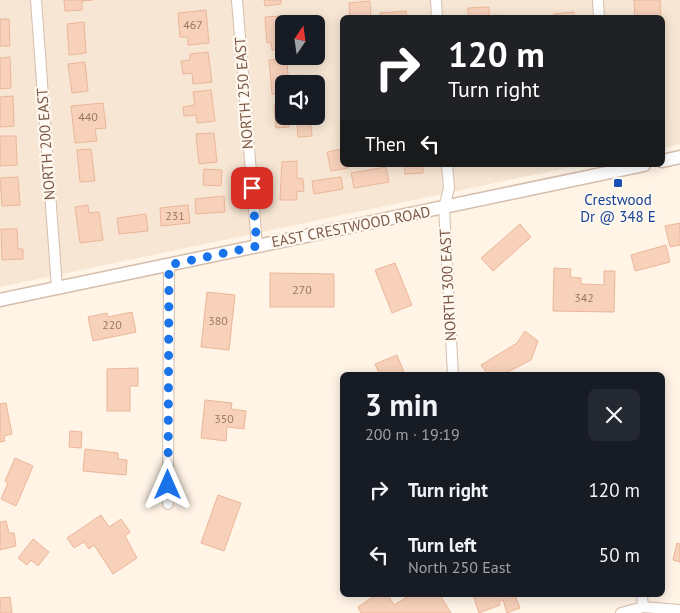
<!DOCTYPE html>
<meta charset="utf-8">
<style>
body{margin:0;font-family:"PT Sans",sans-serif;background:#242831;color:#f1f3f6;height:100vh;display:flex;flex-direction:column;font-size:19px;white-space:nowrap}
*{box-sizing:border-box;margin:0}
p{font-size:16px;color:#9ea1a6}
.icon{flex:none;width:28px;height:28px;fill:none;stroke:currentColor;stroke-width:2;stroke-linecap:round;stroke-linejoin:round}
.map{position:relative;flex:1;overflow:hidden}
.panel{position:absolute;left:340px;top:372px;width:325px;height:225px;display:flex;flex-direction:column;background:#171b24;border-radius:8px;box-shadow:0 2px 12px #0003}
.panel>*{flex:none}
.banner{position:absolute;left:340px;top:15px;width:325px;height:152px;border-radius:8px;box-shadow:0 2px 12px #0003;background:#202124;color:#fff;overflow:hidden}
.needle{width:32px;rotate:13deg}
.controls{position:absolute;left:275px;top:15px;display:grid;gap:10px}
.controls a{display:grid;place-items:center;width:50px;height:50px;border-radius:8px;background:#171b24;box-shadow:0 2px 12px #0003;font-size:25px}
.pin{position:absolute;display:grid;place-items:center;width:42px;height:42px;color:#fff;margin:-21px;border-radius:10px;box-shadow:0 2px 8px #0006}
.me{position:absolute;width:55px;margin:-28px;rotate:0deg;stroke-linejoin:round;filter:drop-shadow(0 0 4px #0008)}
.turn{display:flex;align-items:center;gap:18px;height:105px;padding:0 25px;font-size:22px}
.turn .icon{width:65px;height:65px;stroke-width:2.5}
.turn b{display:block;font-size:35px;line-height:42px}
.then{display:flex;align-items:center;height:48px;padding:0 25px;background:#0003;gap:10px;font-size:19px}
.round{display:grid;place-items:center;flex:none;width:52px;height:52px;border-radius:8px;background:#242831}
.head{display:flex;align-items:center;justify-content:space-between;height:85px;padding:0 25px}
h1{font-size:30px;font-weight:800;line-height:38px}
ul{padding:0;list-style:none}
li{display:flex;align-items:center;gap:15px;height:65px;padding:0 25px}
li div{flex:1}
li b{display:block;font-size:19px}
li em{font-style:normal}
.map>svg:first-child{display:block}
.residential{fill:#f7e6d3;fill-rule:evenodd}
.building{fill:#f7d1ba;stroke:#ecb699}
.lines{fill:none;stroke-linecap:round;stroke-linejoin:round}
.minor-casing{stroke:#d5bdad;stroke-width:12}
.tertiary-casing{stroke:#d5bdad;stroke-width:15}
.minor{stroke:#fff;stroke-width:10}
.tertiary{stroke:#fff;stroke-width:12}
.route{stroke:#1a73e8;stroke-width:9;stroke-dasharray:0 16.2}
.transit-dot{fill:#1a4fb4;stroke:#fff8ef;stroke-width:2}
.labels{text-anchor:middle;stroke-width:4.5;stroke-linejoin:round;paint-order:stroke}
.number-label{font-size:12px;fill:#9a7664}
.street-label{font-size:15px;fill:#7b5847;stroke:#fff8ef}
.transit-label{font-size:15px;fill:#164399;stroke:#fff8ef}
</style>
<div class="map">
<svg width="680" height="613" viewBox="0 0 680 613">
<rect width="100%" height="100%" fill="#fff4e6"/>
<!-- residential -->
<path class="residential" d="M0,0H680V144L663,148L662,18H342V165H580L0,287ZM284,24H316V56H284ZM284,84H316V116H284Z"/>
<!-- building -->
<path class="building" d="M64,0H93L82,1V10L65,11Z
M264,0H281V4L265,6Z
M634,0H660L661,18H635Z
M370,1L371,18H350L349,3Z
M489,7V16L498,15V18H468V8Z
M206,10L209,43L188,45V37H180L178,13Z
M406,11L407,18H381L380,13Z
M574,12V18H554V14Z
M282,16L284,49L272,50L271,42L267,43L265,17Z
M0,19H9L10,46H0Z
M84,22L86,53L69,55L67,24Z
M208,52L212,82L193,84L192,73L183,74L181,61L190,60V54Z
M10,57L11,88L0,89V58Z
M287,59L288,76L304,75L305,84H284V93L272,94L269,60Z
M85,62L88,91L72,93L68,64Z
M211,90L215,121L197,123L196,115L184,116L183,107L195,105L193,92Z
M13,96L14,126L0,127V97Z
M103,103L106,128L95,129L97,141L75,143L71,106Z
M284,103V116H289V127L276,128L274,104Z
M310,116L312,136L298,137L297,124H293L292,117Z
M214,133L217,162L199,164L196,134Z
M0,136H16L17,165L0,166Z
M91,149L95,181L80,182L77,150Z
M342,149V165H347L348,168L331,171L327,152Z
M297,161V178L303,179L304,191L296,192L297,200H280L282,162Z
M404,165H423V173L405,174Z
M386,167L389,182L354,188L351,173Z
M204,169L222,170L221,186L203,185Z
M18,177L20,205L2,206L0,178Z
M341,177L343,189L314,194L312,181Z
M224,196L225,212L196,214L195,199Z
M88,205L89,213L99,212L103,240L80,243L75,207Z
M188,205L190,223L161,226L160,208Z
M146,214L148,231L119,234L117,218Z
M680,223V245L670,247L665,226Z
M520,224L531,237L493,271L481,258Z
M1,229H17L18,249H23V259L2,260Z
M666,245L670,262L635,271L631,255Z
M395,263L412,305L392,313L375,270Z
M554,268L571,269L570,277L581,278V284L604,285V271H615L614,312L553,311Z
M270,273L334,274V307H270Z
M207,292L235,295L229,350L201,347Z
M132,312L136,332L93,341L88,317L107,313L108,317Z
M525,331L538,341L531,360L502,375H488L481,365L517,343Z
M397,355L405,375H380L375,364Z
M138,368V386H130V411H107V369Z
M205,400L232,403L231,409L246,411L244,429L227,427L226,441L201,438Z
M6,403L12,434L4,436L5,441L0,442V404Z
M70,431L82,432L81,448L69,447Z
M85,449L118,453V459L127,460L126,475L83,471Z
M15,458L33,466L16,506L1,499L8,483L5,481Z
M218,495L241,503L224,551L201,543Z
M101,515L109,527L121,519L130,532L125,536L137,558L113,574L94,545L89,549L84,542L74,548L67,538Z
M6,521L9,533H14L16,546L0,550V522Z
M33,539L49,552L38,566L31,560L27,565L18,558Z
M677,543L680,544V562L673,560Z
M376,595H388L394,605L410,595H440L451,613H361L358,607Z
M473,595H515L520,608L507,613L503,600L499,602L500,605L479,613Z
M10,597L12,613H0V598Z"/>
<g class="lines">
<!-- minor casing -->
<g class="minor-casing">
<path id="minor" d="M36,0L57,288
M237,0L257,246
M436,0L437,18
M598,0L599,18
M447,165L449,188L444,208L453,375
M168,504L169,265
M642,595L643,607
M621,613L643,607L680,610"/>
</g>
<!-- tertiary casing -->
<g class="tertiary-casing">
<path id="tertiary" d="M662,161L680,157
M0,300L644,165"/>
</g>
<!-- minor -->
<use href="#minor" class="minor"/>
<!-- tertiary -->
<use href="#tertiary" class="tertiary"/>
</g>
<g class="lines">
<!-- route -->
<path class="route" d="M168,485L169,265L257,246L252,188"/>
</g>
<!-- markers -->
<rect class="transit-dot" x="613" y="178" width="10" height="10" rx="2.5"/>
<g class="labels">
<!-- number labels -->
<g class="number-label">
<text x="193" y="29">467</text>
<text x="88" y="121">440</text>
<text x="175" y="220">231</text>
<text x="302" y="294">270</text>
<text x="584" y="302">342</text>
<text x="218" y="325">380</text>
<text x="112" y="329">220</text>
<text x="224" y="423">350</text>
</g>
<!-- street labels -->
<g class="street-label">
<text transform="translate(244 93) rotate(-94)" y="5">NORTH 250 EAST</text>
<text transform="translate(46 144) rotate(-94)" y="5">NORTH 200 EAST</text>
<text transform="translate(351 227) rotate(-11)" y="5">EAST CRESTWOOD ROAD</text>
<text transform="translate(448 285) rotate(-93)" y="5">NORTH 300 EAST</text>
</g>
<!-- transit labels -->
<g class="transit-label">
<text x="618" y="205">Crestwood<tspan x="618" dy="17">Dr @ 348 E</tspan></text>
</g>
</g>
</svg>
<div class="controls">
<a><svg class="needle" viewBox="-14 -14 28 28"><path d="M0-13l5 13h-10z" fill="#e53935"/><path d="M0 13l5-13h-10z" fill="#9ea1a6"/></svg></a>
<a><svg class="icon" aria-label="sound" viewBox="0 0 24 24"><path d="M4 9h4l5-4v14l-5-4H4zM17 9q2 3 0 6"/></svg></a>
</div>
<div class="pin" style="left:252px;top:188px;background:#d93025"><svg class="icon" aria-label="arrive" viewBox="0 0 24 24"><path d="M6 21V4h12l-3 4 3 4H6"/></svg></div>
<svg class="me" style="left:168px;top:485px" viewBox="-20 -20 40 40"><path d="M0-17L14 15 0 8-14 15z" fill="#1a73e8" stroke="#fff" stroke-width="4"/></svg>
<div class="banner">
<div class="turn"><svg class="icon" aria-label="right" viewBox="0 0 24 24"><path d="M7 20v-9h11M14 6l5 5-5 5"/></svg><div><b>120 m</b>Turn right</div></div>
<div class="then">Then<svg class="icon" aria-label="left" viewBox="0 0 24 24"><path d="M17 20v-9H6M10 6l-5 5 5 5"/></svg></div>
</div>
<section class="panel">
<div class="head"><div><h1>3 min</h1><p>200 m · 19:19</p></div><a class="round"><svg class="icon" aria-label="close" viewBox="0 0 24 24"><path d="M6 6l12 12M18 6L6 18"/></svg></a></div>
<ul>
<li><svg class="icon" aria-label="right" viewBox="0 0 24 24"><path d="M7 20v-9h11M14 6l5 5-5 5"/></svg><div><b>Turn right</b></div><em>120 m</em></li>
<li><svg class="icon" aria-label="left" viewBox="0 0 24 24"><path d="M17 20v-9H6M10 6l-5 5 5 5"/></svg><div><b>Turn left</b><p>North 250 East</p></div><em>50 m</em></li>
</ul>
</section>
</div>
